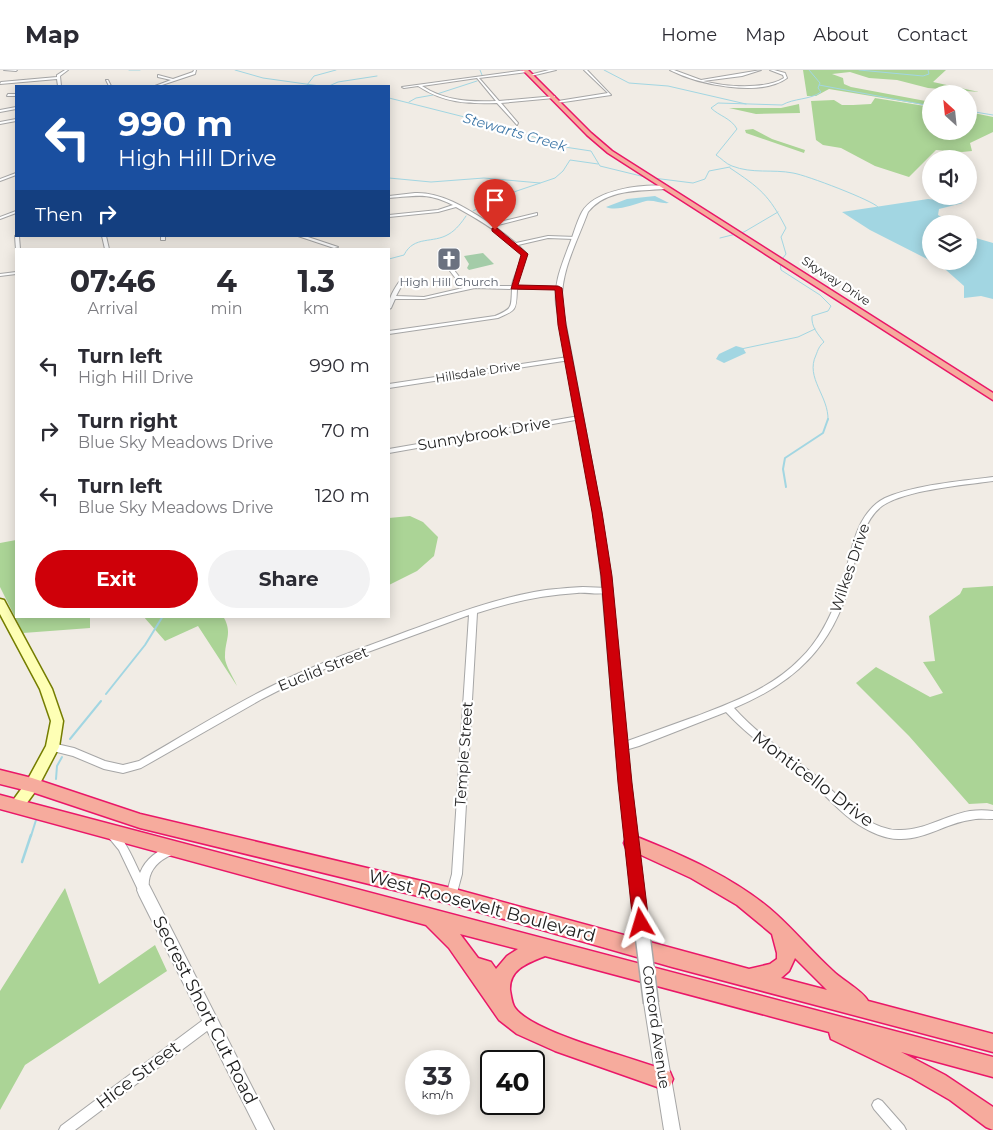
<!DOCTYPE html>
<style>
body{margin:0;font-family:Montserrat,sans-serif;background:#f2f2f3;color:#2b2b33;height:100vh;display:flex;flex-direction:column;font-size:19px;white-space:nowrap}
*{box-sizing:border-box;margin:0}
p{font-size:16px;color:#7c7c81}
.icon{flex:none;width:28px;height:28px;fill:none;stroke:currentColor;stroke-width:2;stroke-linecap:round;stroke-linejoin:round}
.map{position:relative;flex:1;overflow:hidden}
.drawer{position:absolute;left:15px;top:178px;width:375px;height:370px;display:flex;flex-direction:column;background:#fff;border-radius:0px;box-shadow:0 2px 12px #0003}
.drawer>*{flex:none}
.hud{position:absolute;left:15px;top:15px;width:375px;height:152px;border-radius:0px;box-shadow:0 2px 12px #0003;background:#1a4fa0;color:#fff;overflow:hidden}
.needle{width:32px;rotate:333deg}
.controls{position:absolute;left:922px;top:15px;display:grid;gap:10px}
.controls a{display:grid;place-items:center;width:55px;height:55px;border-radius:50%;background:#fff;box-shadow:0 2px 12px #0003;font-size:25px}
.speed{position:absolute;left:405px;top:980px;display:flex;gap:10px;font-size:25px;font-weight:700;text-align:center}
.speed>*{display:grid;place-content:center;width:65px;height:65px;border-radius:50%;background:#fff;box-shadow:0 2px 12px #0003;line-height:1}
.speed small{font-size:12px;font-weight:400}
.speed .limit{border:2px solid #111;border-radius:8px;background:#fff;color:#111}
.pin{position:absolute;display:grid;place-items:center;width:42px;height:42px;color:#fff;margin:-51px -21px;border-radius:50% 50% 50% 0;rotate:-45deg;box-shadow:0 0 5px #0007}
.pin .icon{rotate:45deg}
.me{position:absolute;width:55px;margin:-28px;rotate:353deg;stroke-linejoin:round;filter:drop-shadow(0 0 4px #0008)}
.turn{display:flex;align-items:center;gap:18px;height:105px;padding:0 20px;font-size:22px}
.turn .icon{width:65px;height:65px;stroke-width:2.5}
.turn b{display:block;font-size:35px;line-height:42px}
.then{display:flex;align-items:center;height:48px;padding:0 20px;background:#0003;gap:10px;font-size:19px}
.eta{display:flex;justify-content:space-evenly;align-items:center;height:85px;text-align:center}
.eta b{font-size:30px;font-weight:700;line-height:35px}
.action{display:flex;gap:10px;margin-top:auto;padding:10px 20px}
.action a{flex:1;height:58px;border-radius:30px;background:#cf0009;color:#fff;font-size:20px;font-weight:700;line-height:58px;text-align:center}
.action a+a{background:#f2f2f3;color:#2b2b33}
ul{padding:0;list-style:none}
li{display:flex;align-items:center;gap:15px;height:65px;padding:0 20px}
li div{flex:1}
li b{display:block;font-size:19px}
li em{font-style:normal}
header{display:flex;align-items:center;gap:30px;box-sizing:border-box;height:70px;padding:0 25px;background:#fff;border-bottom:1px solid #e1e1e2}
header strong{font-size:24px}
nav{display:flex;gap:28px;margin-inline-start:auto;font-size:18px}
.map>svg:first-child{display:block}
.forest{fill:#abd496}
.cemetery{fill:#a4cca8}
.water{fill:#a2d6e2}
.lines{fill:none;stroke-linecap:round;stroke-linejoin:round}
.stream-far2{stroke:#a2d6e2;stroke-width:1}
.stream-far1{stroke:#a2d6e2;stroke-width:2}
.stream{stroke:#a2d6e2;stroke-width:2.5}
.minor-casing{stroke:#a6a6a6;stroke-width:2}
.tertiary-casing{stroke:#a6a6a6;stroke-width:2}
.secondary-casing{stroke:#757d00;stroke-width:3}
.trunk-casing{stroke:#ea1768;stroke-width:3}
.minor{fill:#fff;fill-rule:evenodd}
.tertiary{fill:#fff;fill-rule:evenodd}
.secondary{fill:#feffb5;fill-rule:evenodd}
.trunk{fill:#f6ab9d;fill-rule:evenodd}
.tertiary-bridge-casing{stroke:#a6a6a6;stroke-width:17;stroke-linecap:butt}
.tertiary-bridge{stroke:#fff;stroke-width:14}
.route{fill:#cf0009;stroke:#870006}
.labels{text-anchor:middle;stroke-width:4.5;stroke-linejoin:round;paint-order:stroke}
.far-street-label{font-size:12px;fill:#1f1f1f;stroke:#fff}
.far-worship-label{font-size:12px;fill:#5b616d;stroke:#fff}
.far-water-label{font-size:14px;font-style:italic;fill:#3e77a7;stroke:#fff}
.street-label{font-size:15px;fill:#1f1f1f;stroke:#fff}
.near-street-label{font-size:18px;fill:#1f1f1f;stroke:#fff}
</style>
<header>
<strong>Map</strong>
<nav><a>Home</a><a>Map</a><a>About</a><a>Contact</a></nav>
</header>
<div class="map">
<svg width="993" height="1060" viewBox="0 0 993 1060">
<rect width="100%" height="100%" fill="#f1ece5"/>
<!-- forest -->
<path class="forest" d="M803,0H946L933,12L979,22L928,18L897,10L869,8L850,2L832,4L843,8L844,14L851,17L931,32V36L829,19L816,26H807Z
M875,28L931,37V61H969V42L993,47V62L970,73L972,81L962,82L936,80L909,107L875,96L841,78L823,75L816,70L811,31L834,30L842,35H853L871,34Z
M799,34L800,43L756,44L729,38H781Z
M753,59L772,69L805,80L804,83L746,63L745,60Z
M410,446L423,452L438,467L434,486L417,501L389,515V448Z
M16,470V546H90V558L23,563L0,517V473Z
M993,516V735L987,733L969,734L909,666L856,613L876,597L930,627L943,623L923,592L935,591L929,546L960,524L963,518Z
M143,546H223C233,563 225,569 225,586C224,594 234,608 237,616L198,556L165,571Z
M65,818L99,914L155,875L167,901L25,995L0,1040V921Z"/>
<!-- cemetery -->
<path class="cemetery" d="M483,183L494,194L469,200L467,198L469,194L464,186Z"/>
<!-- water -->
<path class="water" d="M655,126L669,133C661,134 655,130 646,131C634,134 617,142 606,137L627,129Z
M928,129L963,133L939,139L938,145L954,154H931V191L870,160L842,142Z
M969,166L993,173V229L981,226L964,228V216L946,200L931,191H969Z
M736,276L743,278L746,283L724,293L716,289L719,284Z"/>
<g class="lines">
<!-- stream-far2 -->
<path class="stream-far2" d="M129,0H140
M235,0L263,8L320,16
M480,0L482,5
M604,0L629,13L668,16L746,34
M809,0L820,13L818,18L821,22C810,30 794,28 782,35L718,33L711,38C719,46 731,48 737,59L716,85C721,88 726,94 732,96C752,104 773,99 793,103C806,105 874,131 878,137
M859,0L923,6L929,4L928,0
M307,15L314,6L336,0
M819,15L931,36
M329,16L338,12L377,6
M437,24L477,11
M389,28L512,59L558,76L591,81L600,96L645,107
M409,32L416,28L433,25
M969,41L993,45
M730,98C760,118 769,125 786,158L781,167L786,184L780,192L781,200L820,225L831,236L828,241L812,246C811,257 818,264 824,272C819,276 818,280 816,285C805,308 829,326 828,350
M389,108L431,112L484,108L540,113
M653,108L693,113L705,109L709,101L730,97
M473,141L502,126L555,108L563,101L570,90L598,94
M720,168L744,162L778,142
M389,189L404,185C414,165 433,174 449,164C456,160 462,152 466,146
M741,279L798,267L815,259"/>
<!-- stream-far1 -->
<path class="stream-far1" d="M786,417L783,399L785,388L823,363L828,349
M106,624L145,575L163,546
M70,669L101,631
M56,709L57,696L62,687
M31,766L36,750"/>
<!-- stream -->
<path class="stream" d="M22,792L31,765"/>
<!-- minor casing -->
<g class="minor-casing">
<path id="minor" d="M4,0H17L16,1Z
M65,0H68L60,6L61,16H58L57,9L0,14L1,12L57,7V5Z
M194,0H196L195,4L159,16H155L171,10L158,7V5L173,9L193,2Z
M526,0L527,2L479,8L499,31L555,26L554,28L501,33L518,53L517,55L497,33C467,34 444,33 418,16L404,18L402,17ZM477,8L496,31C469,32 445,31 422,16Z
M584,0H587L611,25L557,33L558,31L608,23Z
M670,0H674L701,10L761,0L742,6L703,11C725,17 765,20 784,8L783,5L770,0H774L785,3L787,8C760,28 697,14 670,0Z
M106,10H108L111,16H109Z
M8,24H16V26H7Z
M16,37V39L0,42V40Z
M16,49V51L0,54V52Z
M16,103V105L0,111V109Z
M415,123C443,122 469,140 491,154L537,143V145L494,156L516,173L548,166L576,167V168L574,169L548,168L518,175L527,184L517,211V216L559,217L561,218L559,219H517C516,240 517,240 498,248L389,264V261L495,246C513,238 511,238 512,219L475,218L424,229H395L391,238L389,239C388,229 393,221 399,212H401L403,213L396,226L424,227L463,218L450,201L452,200H454L467,217L475,216H512L513,211L523,184C504,165 480,150 456,137L438,142L389,147V145L438,140L453,135C426,122 418,126 389,128V126Z
M16,141V143L0,149V147Z
M16,165V166H19L20,179L16,180L15,166Z
M102,166H106L109,179H105Z
M161,166H165V170H161Z
M298,166H305L338,177L334,178Z
M16,202V204L0,206V204Z
M568,287L570,288V290L389,318V314Z
M579,346L581,347V349L389,383V379Z
M993,407V411C964,415 905,420 882,436C861,452 856,488 850,512C833,577 794,613 734,638C758,665 788,684 816,706C833,720 847,737 865,749C875,755 889,761 901,760C925,760 946,745 970,741C978,740 985,740 993,741V749C985,749 978,748 970,750C947,753 926,769 901,769C887,770 870,762 859,755C840,743 827,726 810,712C782,689 751,669 726,642L639,676L622,681L619,680L618,677L619,674C645,665 671,655 697,646C733,632 772,618 800,589C819,571 831,546 840,521C851,491 852,445 885,428C914,415 961,411 993,407Z
M583,517L608,518L612,521C606,526 586,522 577,523C543,525 510,532 477,543L462,804L455,830L451,831L447,830L446,826L452,804L469,545L346,590L303,608L262,629L141,698L123,703L104,699L73,686L49,680L48,677L49,674L52,673L74,678L105,691L123,695L139,691C185,665 230,636 278,613C320,592 364,578 408,561C449,546 491,530 534,522C550,519 567,518 583,517Z
M110,759C124,765 133,789 140,803C146,788 157,781 172,775L175,777L177,780C174,784 172,785 167,787C154,794 147,805 149,820L148,824L144,825L140,824L119,780L105,763L107,760Z
M211,945L215,947L217,951L215,955L75,1060H59L61,1056L207,947Z
M878,1029L882,1031L904,1056L906,1060H892L874,1039L872,1035L874,1031Z"/>
</g>
<!-- tertiary casing -->
<g class="tertiary-casing">
<path id="tertiary" d="M549,0H556L531,6L529,5Z
M667,116V118L665,119C638,121 606,119 588,142C577,172 560,202 562,234L601,441L611,506L630,703L648,853L646,858L641,860L636,858L634,853L618,703L601,506L593,441L556,234C554,213 561,197 568,178C573,167 576,153 582,142C595,119 643,114 667,116Z
M144,813L149,815L274,1060H257L139,825L137,820L139,815Z
M651,926L656,928L658,933L680,1060H664L644,933L646,928Z"/>
</g>
<!-- secondary casing -->
<g class="secondary-casing">
<path id="secondary" d="M0,529L4,530L52,619L63,651L59,677L37,719L21,741L16,742L11,741L9,736L27,711L46,676L51,651L40,619L0,544Z"/>
</g>
<!-- trunk casing -->
<g class="trunk-casing">
<path id="trunk" d="M523,0H528L591,63L612,81L993,323V330L608,83L587,65Z
M0,700L32,708L140,744L451,818L749,899L770,894L777,889V883L772,864L737,835L691,808L626,778L624,773L626,768L632,765C682,785 736,808 776,844C796,862 813,883 833,901C842,910 863,921 868,931L993,964V982L672,897L451,834L140,758L32,722L0,714ZM795,888L827,920L781,908L789,901Z
M0,725L993,987V1007L901,982L945,1005L993,1037V1060L986,1057L950,1030L912,1008L831,969L829,962L545,886C528,893 509,899 510,920C511,926 512,934 515,938C534,964 636,988 670,1002L673,1009L670,1016L663,1019L555,981L517,964L499,950L449,878L426,855L0,739ZM460,864L518,879L507,886L496,899L491,892L478,888Z"/>
</g>
<!-- minor -->
<use href="#minor" class="minor"/>
<!-- tertiary -->
<use href="#tertiary" class="tertiary"/>
<!-- secondary -->
<use href="#secondary" class="secondary"/>
<!-- trunk -->
<use href="#trunk" class="trunk"/>
<!-- tertiary-bridge casing -->
<g class="tertiary-bridge-casing">
<path id="tertiary-bridge" d="M641,853L651,933"/>
</g>
<!-- tertiary-bridge -->
<use href="#tertiary-bridge" class="tertiary-bridge"/>
</g>
<!-- route -->
<path class="route" d="M492,158H497L528,184L518,215L558,216L562,218L566,255L602,442L612,506L632,713L649,853L647,858L641,860L636,858L633,853L618,713L601,506L592,442L558,255L555,220L511,219L521,185L492,161Z"/>
<!-- icons -->
<defs>
<g id="church-square" transform="scale(1.25)"><rect x="-9" y="-9" width="18" height="18" rx="4" fill="#6b7280" stroke="#fff"/><path d="M-1.2-6h2.4v3.5h3.3v2.4h-3.3V6h-2.4V-.1h-3.3v-2.4h3.3Z" fill="#fff"/></g>
</defs>
<g fill-rule="evenodd">
<use href="#church-square" x="449" y="189"/>
</g>
<g class="labels">
<!-- far-street labels -->
<g class="far-street-label">
<text transform="translate(836 211) rotate(33)" y="4">Skyway Drive</text>
<text transform="translate(478 302) rotate(-9)" y="4">Hillsdale Drive</text>
</g>
<!-- far-worship labels -->
<g class="far-worship-label">
<text x="449" y="216">High Hill Church</text>
</g>
<!-- far-water labels -->
<g class="far-water-label">
<text transform="translate(515 62) rotate(16)" y="5">Stewarts Creek</text>
</g>
<!-- street labels -->
<g class="street-label">
<text transform="translate(484 364) rotate(-10)" y="5">Sunnybrook Drive</text>
<text transform="translate(850 498) rotate(-71)" y="5">Wilkes Drive</text>
<text transform="translate(323 599) rotate(-22)" y="5">Euclid Street</text>
<text transform="translate(464 684) rotate(-86)" y="5">Temple Street</text>
<text transform="translate(656 957) rotate(82)" y="5">Concord Avenue</text>
</g>
<!-- near-street labels -->
<g class="near-street-label">
<text transform="translate(813 709) rotate(37)" y="6">Monticello Drive</text>
<text transform="translate(482 836) rotate(15)" y="6">West Roosevelt Boulevard</text>
<text transform="translate(205 940) rotate(63)" y="6">Secrest Short Cut Road</text>
<text transform="translate(138 1005) rotate(-37)" y="6">Hice Street</text>
</g>
</g>
</svg>
<div class="controls">
<a><svg class="needle" viewBox="-14 -14 28 28"><path d="M0-13l5 13h-10z" fill="#e53935"/><path d="M0 13l5-13h-10z" fill="#7c7c81"/></svg></a>
<a><svg class="icon" aria-label="sound" viewBox="0 0 24 24"><path d="M4 9h4l5-4v14l-5-4H4zM17 9q2 3 0 6"/></svg></a>
<a><svg class="icon" aria-label="layers" viewBox="0 0 24 24"><path d="M12 4l9 5-9 5-9-5zM3 14l9 5 9-5"/></svg></a>
</div>
<div class="speed"><div>33<small>km/h</small></div><div class="limit">40</div></div>
<div class="pin" style="left:495px;top:160px;background:#d93025"><svg class="icon" aria-label="arrive" viewBox="0 0 24 24"><path d="M6 21V4h12l-3 4 3 4H6"/></svg></div>
<svg class="me" style="left:641px;top:853px" viewBox="-20 -20 40 40"><path d="M0-17L14 15 0 8-14 15z" fill="#cf0009" stroke="#fff" stroke-width="4"/></svg>
<div class="hud">
<div class="turn"><svg class="icon" aria-label="left" viewBox="0 0 24 24"><path d="M17 20v-9H6M10 6l-5 5 5 5"/></svg><div><b>990 m</b>High Hill Drive</div></div>
<div class="then">Then<svg class="icon" aria-label="right" viewBox="0 0 24 24"><path d="M7 20v-9h11M14 6l5 5-5 5"/></svg></div>
</div>
<section class="drawer">
<div class="eta">
<div><b>07:46</b><p>Arrival</p></div>
<div><b>4</b><p>min</p></div>
<div><b>1.3</b><p>km</p></div>
</div>
<ul>
<li><svg class="icon" aria-label="left" viewBox="0 0 24 24"><path d="M17 20v-9H6M10 6l-5 5 5 5"/></svg><div><b>Turn left</b><p>High Hill Drive</p></div><em>990 m</em></li>
<li><svg class="icon" aria-label="right" viewBox="0 0 24 24"><path d="M7 20v-9h11M14 6l5 5-5 5"/></svg><div><b>Turn right</b><p>Blue Sky Meadows Drive</p></div><em>70 m</em></li>
<li><svg class="icon" aria-label="left" viewBox="0 0 24 24"><path d="M17 20v-9H6M10 6l-5 5 5 5"/></svg><div><b>Turn left</b><p>Blue Sky Meadows Drive</p></div><em>120 m</em></li>
</ul>
<div class="action"><a>Exit</a><a>Share</a></div>
</section>
</div>
